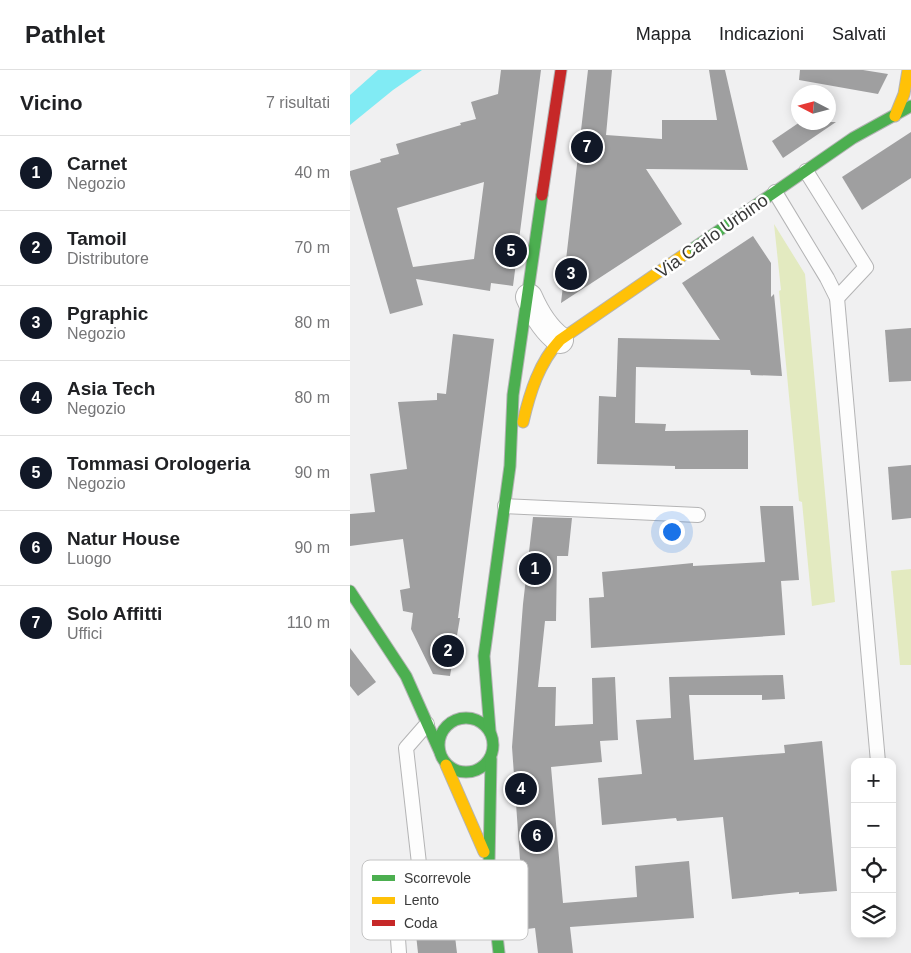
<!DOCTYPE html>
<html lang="it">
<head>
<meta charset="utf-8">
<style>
	body { margin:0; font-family:Helvetica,sans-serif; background:#f6f6f6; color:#202124 }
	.controls { position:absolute; right:15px; bottom:15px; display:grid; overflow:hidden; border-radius:10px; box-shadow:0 2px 12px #0003 }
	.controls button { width:45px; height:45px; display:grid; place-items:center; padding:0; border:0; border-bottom:1px solid #e0e0e0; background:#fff; color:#202124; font:25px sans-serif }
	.compass { position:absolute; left:441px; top:15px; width:45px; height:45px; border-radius:50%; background:#fff; box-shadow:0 2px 12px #0003; rotate:276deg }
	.you { position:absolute; left:321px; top:461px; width:18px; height:18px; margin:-12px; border:4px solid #fff; border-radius:50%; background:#1a73e8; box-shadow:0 0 0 8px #1a73e833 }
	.badge { display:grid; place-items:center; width:32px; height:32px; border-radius:50%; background:#111827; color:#fff; font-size:16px; font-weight:700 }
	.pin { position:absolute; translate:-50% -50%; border:2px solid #fff; box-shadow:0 1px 5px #0006 }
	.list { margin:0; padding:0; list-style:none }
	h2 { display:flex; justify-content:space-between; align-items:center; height:65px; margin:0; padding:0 20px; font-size:21px }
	h2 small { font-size:16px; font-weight:400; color:#757577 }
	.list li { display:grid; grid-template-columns:32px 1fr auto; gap:15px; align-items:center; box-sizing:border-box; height:75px; padding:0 20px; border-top:1px solid #e0e0e0 }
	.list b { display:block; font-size:19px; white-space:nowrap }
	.list p { margin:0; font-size:16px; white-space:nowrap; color:#757577 }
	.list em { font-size:16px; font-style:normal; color:#757577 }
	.icon { flex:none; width:28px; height:28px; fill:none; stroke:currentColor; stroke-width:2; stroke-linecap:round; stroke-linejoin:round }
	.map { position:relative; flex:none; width:561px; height:883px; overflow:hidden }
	header { display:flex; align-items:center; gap:30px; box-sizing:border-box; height:70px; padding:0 25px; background:#fff; border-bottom:1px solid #e0e0e0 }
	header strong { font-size:24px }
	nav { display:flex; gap:28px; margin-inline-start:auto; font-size:18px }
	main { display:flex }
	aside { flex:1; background:#fff }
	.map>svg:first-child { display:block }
</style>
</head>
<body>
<header>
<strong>Pathlet</strong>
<nav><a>Mappa</a><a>Indicazioni</a><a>Salvati</a></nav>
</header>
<main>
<aside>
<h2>Vicino<small>7 risultati</small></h2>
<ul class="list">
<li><span class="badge">1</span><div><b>Carnet</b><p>Negozio</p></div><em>40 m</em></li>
<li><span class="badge">2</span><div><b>Tamoil</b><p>Distributore</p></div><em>70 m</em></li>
<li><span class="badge">3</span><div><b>Pgraphic</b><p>Negozio</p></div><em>80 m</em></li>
<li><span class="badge">4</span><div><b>Asia Tech</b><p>Negozio</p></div><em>80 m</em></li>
<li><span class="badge">5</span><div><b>Tommasi Orologeria</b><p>Negozio</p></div><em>90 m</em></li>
<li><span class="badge">6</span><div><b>Natur House</b><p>Luogo</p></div><em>90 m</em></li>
<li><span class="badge">7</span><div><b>Solo Affitti</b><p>Uffici</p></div><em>110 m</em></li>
</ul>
</aside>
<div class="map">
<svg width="561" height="883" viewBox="0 0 561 883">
	<rect width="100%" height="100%" fill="#f0f0f1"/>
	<g fill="#e3eac0">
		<polygon points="424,154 455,204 485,532 462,536 452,432 449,431 429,221 431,220"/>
		<polygon points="561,499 561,595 550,595 541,501"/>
	</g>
	<polygon fill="#81ebf4" points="28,0 72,0 43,20 0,55 0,25"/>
	<g fill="#9f9fa0" fill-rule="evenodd">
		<path d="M151,0H191L163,216L141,213L140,221L66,209L73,235L40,244L0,105V101L31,92L30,89L49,84L46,74L111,55L110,53L126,49L121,32L148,24ZM134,112L124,189L63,197L47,138Z"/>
		<polygon points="238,0 262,0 256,65 312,69 312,50 367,50 359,0 375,0 398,100 296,99 332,154 211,233"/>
		<polygon points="450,0 513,0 538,4 528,24 449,10"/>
		<polygon points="450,52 486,52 433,88 422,71"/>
		<polygon points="561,62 561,108 512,140 492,107"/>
		<polygon points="403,166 421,193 421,227 424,224 432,306 401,305 400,300 286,297 285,353 316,354 315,361 398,360 398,399 325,399 325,396 247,394 249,326 266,327 268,268 370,270 332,213"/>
		<polygon points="561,258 561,311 539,312 535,260"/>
		<polygon points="103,264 144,269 108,548 110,548 100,606 83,604 61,559 63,543 53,541 50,520 60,518 53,469 0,476 0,444 25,442 20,404 57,399 48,332 87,330 87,323 96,324"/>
		<polygon points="561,395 561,448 542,450 538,397"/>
		<polygon points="410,436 443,436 449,510 431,511 435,565 241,578 239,528 254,527 252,502 343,493 343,496 415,492"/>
		<polygon points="183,447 222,448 218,486 207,486 206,551 195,551 188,617 206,617 205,656 243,654 242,608 265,607 268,670 250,671 252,692 201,697 213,833 287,827 285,796 339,791 344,848 220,857 223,883 188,883 185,858 177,859 171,804 162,677 173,534"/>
		<polygon points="0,578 26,612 8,626 0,616"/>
		<polygon points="433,605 435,629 412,630 412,625 339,625 344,690 435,683 434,675 472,671 487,821 449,824 449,822 382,829 373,747 327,751 326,748 252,755 248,708 292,704 286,650 321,648 319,607"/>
		<polygon points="103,850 107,883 68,883 65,855"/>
	</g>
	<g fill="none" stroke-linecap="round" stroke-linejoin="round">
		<g stroke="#b4b4b5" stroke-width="16">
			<g id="lane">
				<polyline points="456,101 516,197 487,228"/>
				<polyline points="425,122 477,208 487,228 528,692"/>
				<polyline points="155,436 348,445"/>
				<polyline points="77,654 56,678 74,838 143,833"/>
				<polyline points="49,883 46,840 74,838"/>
			</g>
		</g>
		<g stroke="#b4b4b5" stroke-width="28">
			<path id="street" d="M179,227C186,243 195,259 210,270"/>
		</g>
		<g stroke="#b4b4b5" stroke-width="13">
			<g id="fast">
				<polyline points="335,184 503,68 561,36"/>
				<polyline points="0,521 56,606 89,680"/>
				<circle cx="116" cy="675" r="27"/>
				<polyline points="140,661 134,586 160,396 163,325 192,125"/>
				<polyline points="141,689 139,795 149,883"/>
			</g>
		</g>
		<g stroke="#b4b4b5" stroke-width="13">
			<g id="slow">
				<polyline points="545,46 554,24 558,0"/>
				<path d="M173,352C180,322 189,293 210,270L335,184"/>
				<polyline points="96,695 134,782"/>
			</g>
		</g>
		<g stroke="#b4b4b5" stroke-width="13">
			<polyline id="jam" points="192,125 211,0"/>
		</g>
		<use href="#lane" stroke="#fdfdfd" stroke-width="14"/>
		<use href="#street" stroke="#fdfdfd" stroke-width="26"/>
		<use href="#fast" stroke="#4caf50" stroke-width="11"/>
		<use href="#slow" stroke="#ffc107" stroke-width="11"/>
		<use href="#jam" stroke="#c62828" stroke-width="11"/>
	</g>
	<g text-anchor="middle" stroke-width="5" stroke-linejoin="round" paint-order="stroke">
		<g font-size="18" fill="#3a3a3a" stroke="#fff">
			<text transform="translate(362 166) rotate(-35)" y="6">Via Carlo Urbino</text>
		</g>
	</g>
	<rect x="12" y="790" width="166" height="80" rx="8" fill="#fff" stroke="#c4c4c4" stroke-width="1"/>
	<rect x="22" y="805" width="23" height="6" fill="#4caf50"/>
	<rect x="22" y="827" width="23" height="7" fill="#ffc107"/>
	<rect x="22" y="850" width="23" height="6" fill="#c62828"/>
	<g font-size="14" fill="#3a3a3a">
		<text x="54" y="813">Scorrevole</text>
		<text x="54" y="835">Lento</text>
		<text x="54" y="858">Coda</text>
	</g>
</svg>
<div class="controls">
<button>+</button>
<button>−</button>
<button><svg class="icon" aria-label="locate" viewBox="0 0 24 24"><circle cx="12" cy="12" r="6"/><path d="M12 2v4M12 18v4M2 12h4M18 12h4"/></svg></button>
<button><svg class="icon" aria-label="layers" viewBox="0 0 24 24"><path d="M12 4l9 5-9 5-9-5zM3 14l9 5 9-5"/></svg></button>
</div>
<svg class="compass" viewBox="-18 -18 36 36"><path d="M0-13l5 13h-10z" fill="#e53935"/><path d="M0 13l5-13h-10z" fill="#757577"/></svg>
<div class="you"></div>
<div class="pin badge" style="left:185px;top:499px">1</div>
<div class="pin badge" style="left:98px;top:581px">2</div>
<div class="pin badge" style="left:221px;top:204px">3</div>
<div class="pin badge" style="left:171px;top:719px">4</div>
<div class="pin badge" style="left:161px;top:181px">5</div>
<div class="pin badge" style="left:187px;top:766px">6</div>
<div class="pin badge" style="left:237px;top:77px">7</div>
</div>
</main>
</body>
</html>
